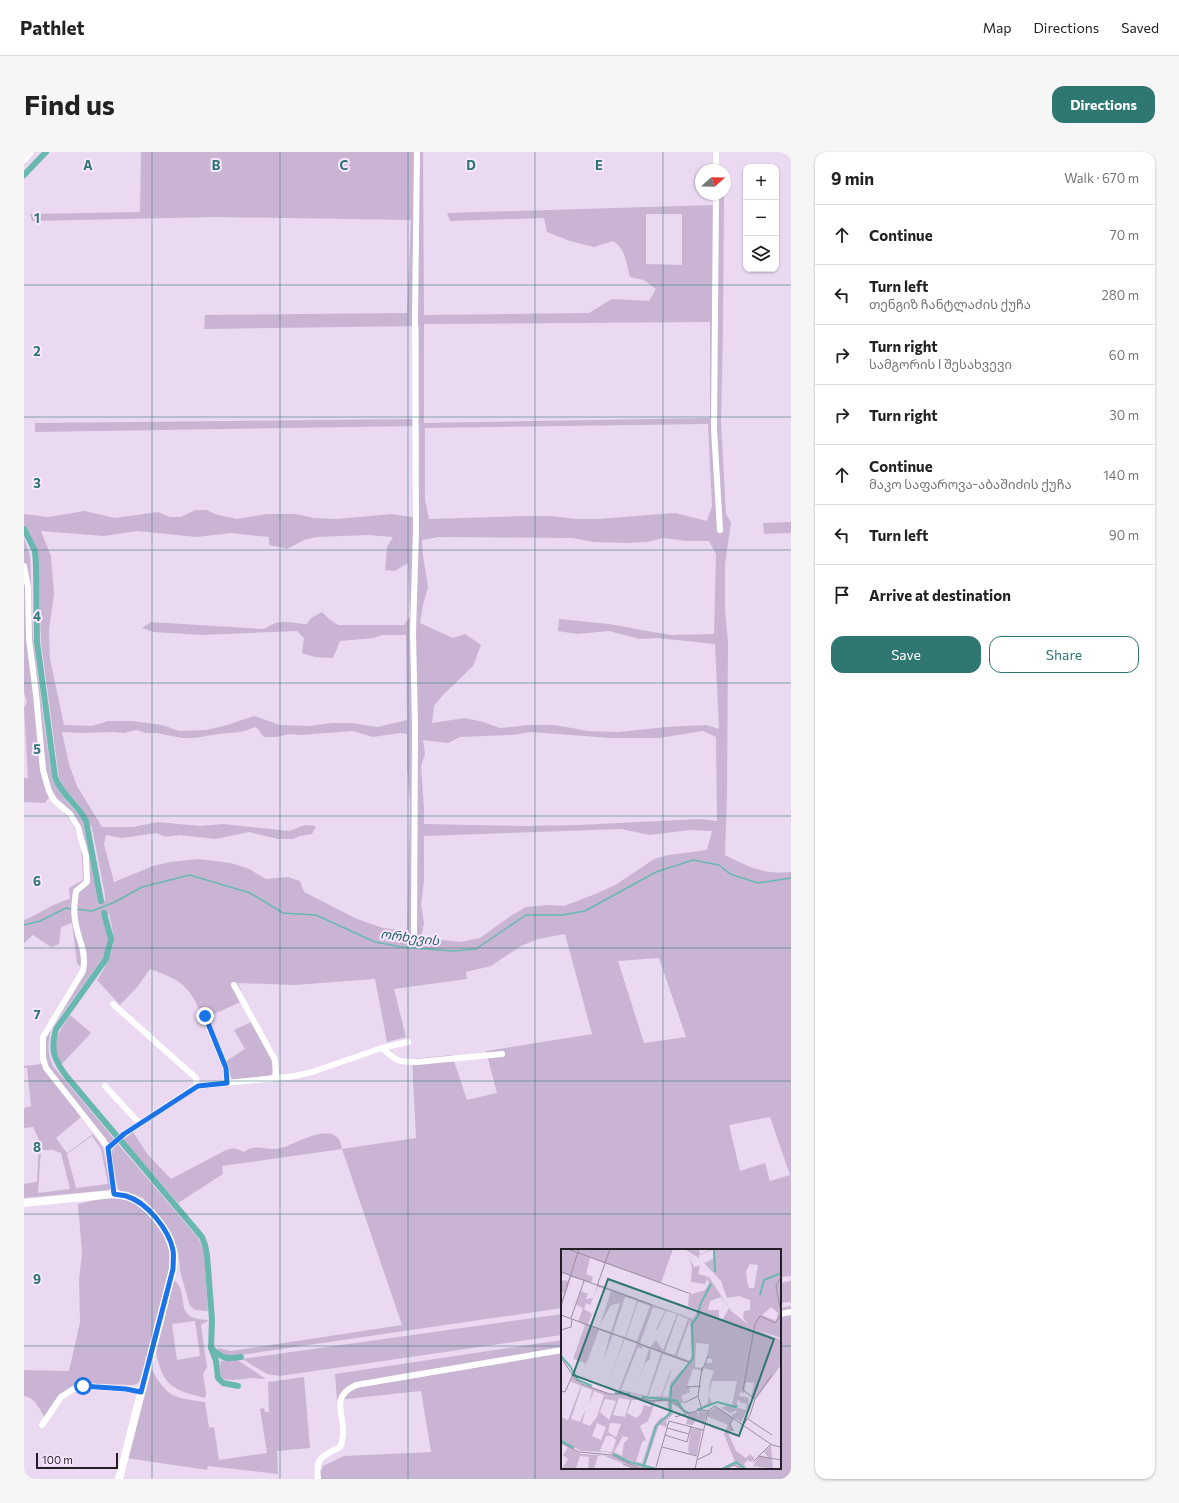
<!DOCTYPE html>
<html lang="en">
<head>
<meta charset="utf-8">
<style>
	body { margin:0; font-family:Commissioner,"Noto Sans Georgian",sans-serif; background:#f6f6f6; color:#222 }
	.controls { position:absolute; right:12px; top:12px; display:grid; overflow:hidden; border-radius:8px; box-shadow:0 1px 3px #0004 }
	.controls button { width:36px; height:36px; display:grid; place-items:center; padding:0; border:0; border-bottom:1px solid #e0e0e0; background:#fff; color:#222; font:20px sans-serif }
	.compass { position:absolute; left:671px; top:12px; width:36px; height:36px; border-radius:50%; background:#fff; box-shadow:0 1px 3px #0004; rotate:70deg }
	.scale { position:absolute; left:12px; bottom:10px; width:82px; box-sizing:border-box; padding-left:4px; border:2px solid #241e26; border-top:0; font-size:11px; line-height:14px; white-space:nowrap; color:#241e26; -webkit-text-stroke:3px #f8e7ff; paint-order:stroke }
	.stop { position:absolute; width:12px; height:12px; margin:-9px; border:3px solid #1a73e8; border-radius:50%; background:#fff }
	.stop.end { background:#1a73e8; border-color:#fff; box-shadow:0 1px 4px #0008 }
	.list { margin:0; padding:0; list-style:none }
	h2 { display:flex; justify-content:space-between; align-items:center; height:52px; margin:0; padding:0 16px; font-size:17px }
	h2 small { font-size:13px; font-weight:400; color:#767676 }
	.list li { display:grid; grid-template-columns:26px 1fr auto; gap:12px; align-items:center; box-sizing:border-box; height:60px; padding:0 16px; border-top:1px solid #e0e0e0 }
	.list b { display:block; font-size:15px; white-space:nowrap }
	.list p { margin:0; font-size:13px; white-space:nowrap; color:#767676 }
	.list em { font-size:13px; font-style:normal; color:#767676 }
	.actions { display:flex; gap:8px; padding:12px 16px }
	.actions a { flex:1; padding:9px 0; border:1px solid #2f7771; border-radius:12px; text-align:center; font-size:14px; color:#2f7771 }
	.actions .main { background:#2f7771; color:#fff }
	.icon { flex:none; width:22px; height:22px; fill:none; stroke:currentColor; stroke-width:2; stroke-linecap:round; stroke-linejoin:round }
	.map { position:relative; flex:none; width:767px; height:1327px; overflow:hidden; border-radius:12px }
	header { display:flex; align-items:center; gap:24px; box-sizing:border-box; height:56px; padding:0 20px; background:#fff; border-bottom:1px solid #e0e0e0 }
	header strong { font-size:19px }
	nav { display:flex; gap:22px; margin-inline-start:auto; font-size:14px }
	.intro { display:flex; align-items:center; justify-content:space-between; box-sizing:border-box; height:96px; padding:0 24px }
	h1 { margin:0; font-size:28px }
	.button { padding:10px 18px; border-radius:12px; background:#2f7771; color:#fff; font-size:14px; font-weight:700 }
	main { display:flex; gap:24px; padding:0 24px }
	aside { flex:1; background:#fff; border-radius:12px; box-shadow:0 1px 3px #0004 }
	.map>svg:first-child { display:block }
</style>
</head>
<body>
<header>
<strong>Pathlet</strong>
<nav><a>Map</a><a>Directions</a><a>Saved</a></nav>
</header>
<div class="intro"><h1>Find us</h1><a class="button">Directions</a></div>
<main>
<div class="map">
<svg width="767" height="1327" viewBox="0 0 767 1327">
	<rect width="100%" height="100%" fill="#ead9f1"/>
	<g fill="#cab4d3" fill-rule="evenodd">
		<path d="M117,0H399L400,163L565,161L588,147L625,149L632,137L620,128L606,125C602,111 602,97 589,89L570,95L546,89L523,80L520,66L426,69L423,61L690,53V42H700L699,178L697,269L702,362L707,371L701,412V458L704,490L703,642L701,703C725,715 740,723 767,720V1124L756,1125V1098H538V1156L210,1204H200L195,1201L194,1196L207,1199L378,1173L318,997L198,1014L199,1022L154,1051L99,988L109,980L124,1003L147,1027L202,998L210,996L220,1000C223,998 226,996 229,996C238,994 247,999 257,996C275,991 314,965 318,997L392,986L388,907L428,903L443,948L473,941L462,899L568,882L541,782L514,787L497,794L467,814L442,820L443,827L370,837L382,885L363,890L351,827L270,833L214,831L221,848L179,867C167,835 158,828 126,817L114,834L96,853L73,828C89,803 93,792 85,762L78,761C82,777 87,785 82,802L27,877C24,891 23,901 29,914L90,987L85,991H82L24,915L21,902L20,889L61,820L53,811L48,771L37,775L35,792L27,795L9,783L0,791V768C16,762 29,751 46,747L45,736L59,728C58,702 59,682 40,661C36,655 30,650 25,645L21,651L0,650V626H4L0,556L3,550L0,540V386L6,404L9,484L19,564L28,627L35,640L58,667L76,750L81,749V743L68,676L56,654L40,636L35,626L17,490L14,403L12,395L0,372V362L24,365L61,359L91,366L134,360L146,365H157L171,358H182L194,363L213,367L243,362H272L290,366L312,367L368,362L394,366L395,274L11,280V271L395,267V174L180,177L181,163L383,161L387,68L191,65L8,69L6,62L116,60ZM622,62H658V113L622,112ZM686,170V266L400,271V172ZM684,272L688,354L683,369L651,361L573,367H552L528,364H500L405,367L401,348V276ZM17,379L80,384L113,379L173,385L207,381L245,385V393L263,397L280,388L293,385L344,383L369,385L363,395L361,418L371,419L384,411L386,464L380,473H314L305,467L298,460L287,466L283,472C275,472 270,470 262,470C255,469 246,473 240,477L127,470L118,476L130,480L176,483L273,479L280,486L278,501L291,505L309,506L316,489L350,486L358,483H382L383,568L353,575L328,571H308L286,574L256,573L230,564L203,573L182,578L155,579L138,573L108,569H84L68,574L40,573L26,507L25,478L30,442L27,404ZM414,385L548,386L570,390L602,391L623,390L639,386L664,389H685L692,402L690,482L646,483L585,472L535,467L534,479L553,482L585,479L616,487L633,486L691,492L695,577L682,573L643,575L594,580L564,579L531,573H504L476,576L459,570L441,566L408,571L410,554L419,543L449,514L457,493L441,482L429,486L396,471L399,453L404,435L399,404L398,388ZM232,575L240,585H252L266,582L276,583L329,579L349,585L376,581L383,582V614L386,652L383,779L359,776L333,767L280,740L276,729L264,725L242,727L225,717L207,711L174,707L146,710L129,714L90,730L80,692L82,683L98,686L132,681L142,685L155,683L192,687L225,680L254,687H269L276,684L288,682L292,674L281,673L265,679L199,672L176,674L134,670L109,675H78L53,634L45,612L38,580L57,581L88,580L100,581L113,578L121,581H133L158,586H171L194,582L217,580ZM679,579L692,585L693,669L676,667L554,673L503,674L400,672V657L397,614L401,602L399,588L424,591L436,585L488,583L507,580L587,586H635ZM597,677L626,683L666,678L688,679L683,698L644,703L630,707L593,732L574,741L540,754L525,753L502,755L488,763L456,786L436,790L397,786L400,771L397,753L400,729V684ZM635,806L662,885L620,891L594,809ZM746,965L766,1023L746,1029L741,1011L716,1019L705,973Z"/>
		<polygon points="767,370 767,381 740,382 739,371"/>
		<path d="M46,863L67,881L37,913C26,890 34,882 46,863Z"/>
		<path d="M227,870C232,879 256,913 248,922C242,928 217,927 208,928L202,909L221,897L210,878Z"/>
		<path d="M18,912L57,965L32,986L43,1001L69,982L79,996L87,1038L0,1046V1032L13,1030L15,988L9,975L0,976V956L7,954L3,916H0V914ZM68,984L77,997L84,1032L52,1036L43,1002ZM17,998H29L37,1001L46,1037L14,1041Z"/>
		<polygon points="94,992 174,1086 180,1098 184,1159 171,1158 166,1154 157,1123 154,1100 147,1083 137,1066 119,1046 104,1040 96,1039 94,1037 87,1001 89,997"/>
		<path d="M90,1044C95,1046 100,1046 105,1048C124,1057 140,1079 146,1099C147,1104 146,1110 146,1115L117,1227L113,1232L108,1233L53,1231L34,1244L21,1266C16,1258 11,1245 0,1244V1218L45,1219L56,1170L55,1128L58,1101L54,1052Z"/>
		<path d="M150,1128C168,1143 146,1167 185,1168L177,1173L183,1215L179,1222L182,1241L181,1246C149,1238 139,1234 132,1201ZM171,1169L176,1204L153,1208L148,1172Z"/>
		<polygon points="767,1129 767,1150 756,1151 756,1131"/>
		<polygon points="767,1154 767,1327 297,1327 296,1320 299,1314 320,1304 407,1300 397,1239 313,1248 311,1222 538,1188 538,1316 756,1316 756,1156"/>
		<polygon points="538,1162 538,1183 256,1224 243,1222 218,1207"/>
		<polygon points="212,1207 242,1227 228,1226 209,1228 197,1227 196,1209"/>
		<path d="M127,1216C144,1247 149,1245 181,1250L185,1276L190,1275L195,1308L243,1301L236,1257L240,1256L241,1260H245L244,1230L280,1225L286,1296L253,1299L254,1322L184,1314L183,1318L102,1306Z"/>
	</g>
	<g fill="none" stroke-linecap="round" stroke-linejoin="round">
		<g stroke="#68b8b0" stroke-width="1.5">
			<polyline points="51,757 68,759 91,750 118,735 166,723 226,741 259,761 292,763 351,790 378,795 429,799 452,797 502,763 538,763 561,759 632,720 669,708 695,713 706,722 734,731 767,726"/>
			<polyline points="0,773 16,769 42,756 47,757"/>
		</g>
		<g stroke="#68b8b0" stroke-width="6">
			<polyline points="0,23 22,0"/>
			<path d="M0,377L11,399L12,413L13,490L31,625C37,643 54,652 62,669L77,749"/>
			<path d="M80,761L87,787L82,807L32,877C26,898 30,908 43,925L178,1085L181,1093L183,1103L188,1168L187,1196L192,1209L194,1226L199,1231L214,1234"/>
			<path d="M188,1197C199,1207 202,1207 217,1205"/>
		</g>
		<g stroke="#fff" stroke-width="6">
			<polyline points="0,8 7,0"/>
			<polyline points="692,18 692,0"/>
			<polyline points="692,42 690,277 696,378"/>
			<path d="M0,414L4,435L5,487L12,542L19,618L25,639L30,648L46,662L54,675L62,704L63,730L52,739C51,748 49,758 51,767C53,787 63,797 59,819L19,885V906L22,916L79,988L84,996L90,1042"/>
			<polyline points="390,784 391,574 389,481 392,378 391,165 393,0"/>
			<polyline points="210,833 251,908 252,926"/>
			<polyline points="89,852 172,926 173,934"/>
			<polyline points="180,863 202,916 203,931"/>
			<path d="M358,896C374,910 373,910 393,910L478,902"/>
			<polyline points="81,934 116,972"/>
			<polyline points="84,996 100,982 173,934 271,924 288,920 358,896 384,890"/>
			<polyline points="756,1162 767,1160"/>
			<polyline points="18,1273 37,1245 48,1238 59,1234 102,1237 117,1239"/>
			<path d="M294,1327C292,1310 294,1306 310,1298C313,1297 316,1296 317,1293C318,1291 318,1287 319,1284C321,1261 305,1246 332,1233L538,1198"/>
		</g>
		<path stroke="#fff" stroke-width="8" d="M0,1051L90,1042C94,1043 98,1043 102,1044C123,1050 145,1078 149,1098C150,1104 149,1111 149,1117L95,1327"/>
	</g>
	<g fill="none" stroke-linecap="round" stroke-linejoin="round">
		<path stroke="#1a73e8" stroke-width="5" d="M59,1234L102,1237L117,1240L149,1117C149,1111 150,1104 149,1098C145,1078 123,1050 102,1044C98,1043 94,1043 90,1042L84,996L100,982L174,934L203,931L202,916L181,864"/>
	</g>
	<path fill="none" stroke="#2f7771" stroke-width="1" stroke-opacity="0.55" d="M128,0V1327M256,0V1327M384,0V1327M511,0V1327M639,0V1098M0,133H767M0,265H767M0,398H767M0,531H767M0,664H767M0,796H767M0,929H767M0,1062H767M0,1194H538M756,1194H767M639,1316V1327"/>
	<g text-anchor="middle" stroke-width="4" stroke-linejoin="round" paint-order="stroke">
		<g font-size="13" font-style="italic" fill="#22645e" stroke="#f8e7ff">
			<text transform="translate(386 785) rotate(7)" y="5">ორხევის</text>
		</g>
	</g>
	<g transform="translate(537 1097)">
		<rect width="220" height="220" fill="#ead9f1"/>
		<path d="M0,0H112L100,34L29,9L25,25L32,28L30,34L10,28L0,60L3,44L0,43V35L2,31L7,32L9,27L0,23ZM123,0H138L139,5L151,0H220V23L202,31L198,49L203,31L220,24V89L194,80L220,91V116L195,150L190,149L193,134L185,133L183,144L179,143L190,87L178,147L188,149L187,154L189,155L180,173L170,166L175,164L176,161L169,164L160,159L167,156L185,161L186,155L180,154L177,150L175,157H172L174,148L172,156H171L176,132H151L148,147L151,155L140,159L147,154L149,133L153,122L143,119L145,114H151V110L146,109L148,95L135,94L134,118L140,119V121L132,120L126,137H128L129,143L120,147L123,153L119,155L115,151H111L116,152L124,164L136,163L137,167L138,162L146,163L141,180L142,172L135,170L132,176L125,175L127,165L111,155L112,165L105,172L106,178L98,176L84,217L95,220H76L41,206L37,207L33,220H27L28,208L19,207L15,219L19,220H1L7,210L2,206L7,198L20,205L55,207L69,214L82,216L46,203L20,202L0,191V168L7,171L20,137L9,132L11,127L2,111L17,134L51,145L63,144L92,151L109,150H92L63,143H57L76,94L64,89L46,137L63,89L52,85L42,112L49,85L38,81L20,128L25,114L12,110L24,76L17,73L22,59L15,56L20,42L27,45L25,50L32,49L37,35L132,70L137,61L127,57L128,46L144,41L148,34L146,30L144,35L130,33L131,18L128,8L133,18L139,17L137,25L148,28L170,62L188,76L182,69L183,62L189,61V51L178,47L166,49L160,32L143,14L152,10V1L138,6V9ZM189,15L197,16L193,39H188L186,32L185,22ZM37,38L50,42L39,76L50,56L59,54L50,83L27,75L31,65L23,60L25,54L29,56ZM64,48L76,52L64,88L52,84ZM160,48L168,59L162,70L158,69V61H147L149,52ZM77,53L89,57L76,92L65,88ZM92,58L104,62L95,80L96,81L105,62L116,65L102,101L95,91L89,98L79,94ZM210,58L217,64L215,72L201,66ZM117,66L127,70L114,106L104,103ZM129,71L131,105L129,112L116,107ZM81,97L88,100L77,133L84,114L89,110L90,100L100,104L86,147L60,141L77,98L81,100ZM102,105L127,114L110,133L107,148L101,147L110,124V120L100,147L87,148ZM21,137L31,141L28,155L33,142L43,146L36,168L29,177L21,174L25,160L19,173L10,170ZM58,149L69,151L64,168L52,166ZM44,150L55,152L48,171L39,163ZM71,151H81L90,154L89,158L83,156L80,165L75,169L66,164ZM106,152L108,165L104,169L100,168L93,177L81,214L75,213L81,193L85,191L79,177L87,172L94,153ZM36,174L45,178L40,191L31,187ZM49,174L60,175L55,188L47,183ZM45,187H51L55,191L51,203L39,202ZM62,187L68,189L63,194L61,207L53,203ZM155,158L172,168L169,176L172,181L167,184L175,202L185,209L189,205L194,210L189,213L187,211L183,215L186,220L174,216L162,220L174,213L163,185L167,176L146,167L147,163ZM130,179L141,181L136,206L128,205L127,200ZM210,196L212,220L192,217L198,207L208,209L203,203Z" fill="#cab4d3" fill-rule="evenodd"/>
		<path fill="none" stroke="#68b8b0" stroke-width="2" d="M153,0L154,23M199,46L203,31L220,24M0,107L9,117L17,131L31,137M54,144L69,145M81,148L109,151M111,151L116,152L123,162L128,164M136,161L156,153L175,158L176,156M0,192L13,199M52,205L69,213L96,220M82,220L95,177L109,164L110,138L132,109L131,75L137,67L139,56L150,35M161,220L175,213L184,220"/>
		<path fill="none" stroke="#9b8ea0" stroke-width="1" d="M7,0L130,45M0,23L91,56M220,28L215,37L220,63M36,37L49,0M0,56L18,0M0,66L128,113M10,69L23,32M0,81L10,78L11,70M0,109L16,132L21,135L48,145H64L90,152L106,151L117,156L124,164M141,122L147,107M126,138L140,137M0,142L4,143L12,125M194,150L182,141L194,75L199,67L214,74L220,66M123,154L137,147M141,161L137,147L141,118M114,168L139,161L147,162M187,170L211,186M183,175L189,166L194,150L211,126M106,179L128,185M172,182L169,175L173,168M104,186L126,193L130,177M0,194L18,203L51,206L79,220M101,198L136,207M197,207L220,211M136,211L150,204L151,197M192,213L210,195M62,215L75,220M95,218L108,172L142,181M134,220L147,162L154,157L211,196L220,198M164,220L173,216L181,220"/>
		<path fill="#2f7771" fill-opacity="0.15" stroke="#2f7771" stroke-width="2" d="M47,30L213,90L178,187L12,126Z"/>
		<rect width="220" height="220" fill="none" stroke="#241e26" stroke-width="2"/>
	</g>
	<g font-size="13" text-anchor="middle" font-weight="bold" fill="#2f7771" stroke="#f8e7ff" stroke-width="4" stroke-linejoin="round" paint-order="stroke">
		<text x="64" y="18">A</text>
		<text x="192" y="18">B</text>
		<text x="320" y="18">C</text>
		<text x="447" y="18">D</text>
		<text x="575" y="18">E</text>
		<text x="13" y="71">1</text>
		<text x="13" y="204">2</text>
		<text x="13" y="336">3</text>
		<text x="13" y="469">4</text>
		<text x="13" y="602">5</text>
		<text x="13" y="734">6</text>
		<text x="13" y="867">7</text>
		<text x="13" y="1000">8</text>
		<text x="13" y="1132">9</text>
	</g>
</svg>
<div class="controls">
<button>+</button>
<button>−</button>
<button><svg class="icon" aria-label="layers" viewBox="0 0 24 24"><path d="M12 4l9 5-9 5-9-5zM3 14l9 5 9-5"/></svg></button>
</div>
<svg class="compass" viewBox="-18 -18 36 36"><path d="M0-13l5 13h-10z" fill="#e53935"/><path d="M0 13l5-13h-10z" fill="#767676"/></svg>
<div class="scale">100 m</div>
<div class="stop" style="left:59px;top:1234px"></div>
<div class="stop end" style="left:181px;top:864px"></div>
</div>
<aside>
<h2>9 min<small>Walk · 670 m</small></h2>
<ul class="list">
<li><svg class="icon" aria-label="ahead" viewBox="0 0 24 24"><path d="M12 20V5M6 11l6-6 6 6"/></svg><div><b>Continue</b></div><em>70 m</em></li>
<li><svg class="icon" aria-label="left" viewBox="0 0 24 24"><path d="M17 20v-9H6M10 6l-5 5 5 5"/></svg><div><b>Turn left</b><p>თენგიზ ჩანტლაძის ქუჩა</p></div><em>280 m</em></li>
<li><svg class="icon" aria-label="right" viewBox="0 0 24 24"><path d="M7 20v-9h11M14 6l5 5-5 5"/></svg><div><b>Turn right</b><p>სამგორის I შესახვევი</p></div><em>60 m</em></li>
<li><svg class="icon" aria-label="right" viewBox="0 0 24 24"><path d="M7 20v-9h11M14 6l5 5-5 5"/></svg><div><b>Turn right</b></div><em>30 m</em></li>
<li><svg class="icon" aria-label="ahead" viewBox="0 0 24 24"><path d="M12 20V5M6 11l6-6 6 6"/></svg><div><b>Continue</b><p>მაკო საფაროვა-აბაშიძის ქუჩა</p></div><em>140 m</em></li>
<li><svg class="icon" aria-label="left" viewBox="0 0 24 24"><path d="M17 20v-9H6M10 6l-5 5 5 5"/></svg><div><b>Turn left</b></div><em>90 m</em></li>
<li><svg class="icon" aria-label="arrive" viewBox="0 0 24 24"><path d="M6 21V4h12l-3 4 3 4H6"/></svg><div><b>Arrive at destination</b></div></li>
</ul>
<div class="actions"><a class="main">Save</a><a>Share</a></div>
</aside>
</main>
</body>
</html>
